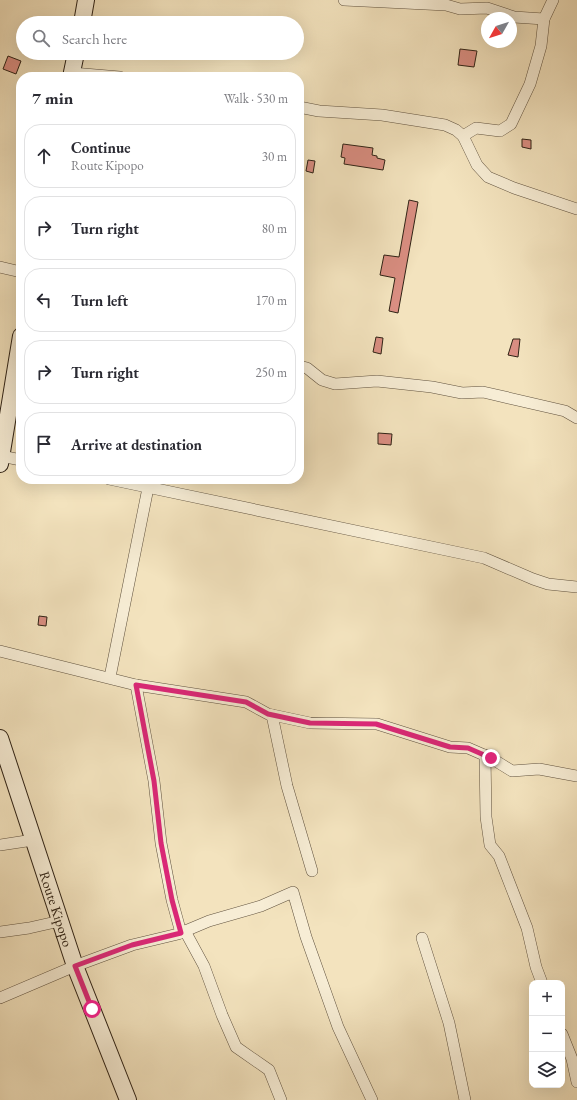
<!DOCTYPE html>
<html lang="en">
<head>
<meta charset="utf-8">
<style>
	body { margin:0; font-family:"EB Garamond",serif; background:#f2f2f3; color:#2b2b33 }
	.controls { position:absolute; right:12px; bottom:12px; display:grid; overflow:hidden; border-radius:8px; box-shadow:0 4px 16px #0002 }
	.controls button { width:36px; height:36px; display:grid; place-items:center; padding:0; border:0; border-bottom:1px solid #e1e1e2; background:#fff; color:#2b2b33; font:20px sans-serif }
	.compass { position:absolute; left:481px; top:12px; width:36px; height:36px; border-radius:50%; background:#fff; box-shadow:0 4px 16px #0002; rotate:231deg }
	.stop { position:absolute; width:12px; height:12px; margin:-9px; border:3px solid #db2777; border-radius:50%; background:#fff }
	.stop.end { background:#db2777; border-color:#fff; box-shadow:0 1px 4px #0008 }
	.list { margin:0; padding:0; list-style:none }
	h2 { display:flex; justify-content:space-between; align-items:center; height:52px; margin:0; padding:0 16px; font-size:17px }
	h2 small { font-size:13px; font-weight:400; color:#7c7c81 }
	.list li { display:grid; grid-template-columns:26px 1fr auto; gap:12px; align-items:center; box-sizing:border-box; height:64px; margin:0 8px 8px; padding:0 8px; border:1px solid #e1e1e2; border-radius:16px }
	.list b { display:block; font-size:15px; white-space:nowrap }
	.list p { margin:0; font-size:13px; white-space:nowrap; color:#7c7c81 }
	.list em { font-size:13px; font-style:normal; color:#7c7c81 }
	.icon { flex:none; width:22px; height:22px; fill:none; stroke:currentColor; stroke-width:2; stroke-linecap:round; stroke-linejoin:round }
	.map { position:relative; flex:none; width:577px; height:1100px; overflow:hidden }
	.search { position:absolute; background:#fff; box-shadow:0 4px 16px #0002; left:16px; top:16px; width:288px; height:44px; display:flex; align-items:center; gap:10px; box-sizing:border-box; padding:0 14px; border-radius:22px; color:#7c7c81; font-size:15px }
	.panel { position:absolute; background:#fff; box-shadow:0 4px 16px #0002; left:16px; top:72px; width:288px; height:412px; border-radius:16px }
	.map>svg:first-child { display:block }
</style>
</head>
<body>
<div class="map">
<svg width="577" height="1100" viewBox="0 0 577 1100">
	<rect width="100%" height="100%" fill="#f3e3be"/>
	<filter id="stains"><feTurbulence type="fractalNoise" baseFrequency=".005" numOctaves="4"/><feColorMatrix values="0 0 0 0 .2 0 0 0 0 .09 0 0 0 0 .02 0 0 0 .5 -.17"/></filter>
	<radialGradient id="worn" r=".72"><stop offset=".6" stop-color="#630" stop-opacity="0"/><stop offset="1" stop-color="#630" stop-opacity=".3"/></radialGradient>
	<g fill="#da8e82" stroke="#2f2215">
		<polygon points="460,49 477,51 474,67 458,65"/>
		<polygon points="8,56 21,61 16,74 3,69"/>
		<polygon points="522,139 531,140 531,149 522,147"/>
		<polygon points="343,144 373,148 372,155 377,156 377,158 385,160 383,170 344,164 345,158 341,157"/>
		<polygon points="308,160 315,161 313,173 306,171"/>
		<polygon points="409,200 418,202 398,313 389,311 395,278 380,275 384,255 399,257"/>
		<polygon points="376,337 383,338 381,354 373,352"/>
		<polygon points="513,339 520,339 518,357 508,355"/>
		<polygon points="378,433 392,434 391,445 378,444"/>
		<polygon points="39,616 47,617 46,626 38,625"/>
	</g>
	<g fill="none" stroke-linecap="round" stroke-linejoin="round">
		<g stroke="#60523f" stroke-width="12">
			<g id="street">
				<polyline points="344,0 446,5 460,9 487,8 514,17 544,19"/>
				<polyline points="72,73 120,77"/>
				<polyline points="299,107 319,111 382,115 445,125 456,130 463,136 477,165 488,177 514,188 577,209"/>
				<polyline points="463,136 476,128 500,131 511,124 530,84 541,46 544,19 553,0"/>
				<polyline points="0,267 21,272"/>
				<polyline points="299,366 307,368 322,380 335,384 377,381 432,387 462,393 483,392 565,411 577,418"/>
				<polyline points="1,456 21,460"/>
				<polyline points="109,479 484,558 533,579 548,584 577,587"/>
				<polyline points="0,651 136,685 246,702 268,714 310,723 377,724 450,747 468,748 491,758 512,771 539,769 577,776"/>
				<polyline points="110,677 148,488"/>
				<polyline points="136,685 154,781 161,843 172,900 181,933"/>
				<polyline points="272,715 287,786 312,871"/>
				<polyline points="485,755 486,817 490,845 499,856 527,928 536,967 542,983"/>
				<polyline points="0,845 33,840"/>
				<polyline points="185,931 204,966 222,1015 236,1047 269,1070 281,1100"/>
				<polyline points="0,932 29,928 60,921"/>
				<polyline points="422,938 449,1023 465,1100"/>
				<polyline points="0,998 75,966 132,945 178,934 209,921 261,906 293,892 306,937 338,1027 372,1100"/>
				<polyline points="562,1034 572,1059 577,1082"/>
			</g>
		</g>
		<g stroke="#2f2215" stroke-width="18">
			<g id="secondary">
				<polyline points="82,23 86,0"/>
				<polyline points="71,77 76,53"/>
				<polyline points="0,464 21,336"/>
				<path id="s1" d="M0,738L75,966L128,1100"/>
			</g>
		</g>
		<use href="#street" stroke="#f7edd5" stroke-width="11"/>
		<use href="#secondary" stroke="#f7edd5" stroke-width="16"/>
	</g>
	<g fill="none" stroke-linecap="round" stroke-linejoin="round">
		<polyline stroke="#db2777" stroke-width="5" points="92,1009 75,966 132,945 181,933 172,900 161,843 154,781 136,685 246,702 268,714 310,723 376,724 450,747 468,748 491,758"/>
	</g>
	<g text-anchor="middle" stroke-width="3" stroke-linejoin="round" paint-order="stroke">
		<g font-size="14" fill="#2f2215" stroke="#f7edd5">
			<text dy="5" stroke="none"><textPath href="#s1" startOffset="180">Route Kipopo</textPath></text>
		</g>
	</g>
	<rect width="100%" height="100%" filter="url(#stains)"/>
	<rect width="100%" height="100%" fill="url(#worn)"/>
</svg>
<div class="controls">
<button>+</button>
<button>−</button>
<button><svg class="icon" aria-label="layers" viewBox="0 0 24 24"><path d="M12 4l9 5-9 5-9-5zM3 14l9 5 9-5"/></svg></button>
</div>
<svg class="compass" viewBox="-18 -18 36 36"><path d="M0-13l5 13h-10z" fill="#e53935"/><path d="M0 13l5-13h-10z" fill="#7c7c81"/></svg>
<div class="stop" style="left:92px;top:1009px"></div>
<div class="stop end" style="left:491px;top:758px"></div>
<div class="search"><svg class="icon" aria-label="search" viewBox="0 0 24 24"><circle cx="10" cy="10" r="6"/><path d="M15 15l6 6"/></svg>Search here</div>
<section class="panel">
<h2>7 min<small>Walk · 530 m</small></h2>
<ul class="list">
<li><svg class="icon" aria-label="ahead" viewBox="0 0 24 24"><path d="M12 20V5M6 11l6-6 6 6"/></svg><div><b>Continue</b><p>Route Kipopo</p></div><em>30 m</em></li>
<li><svg class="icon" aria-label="right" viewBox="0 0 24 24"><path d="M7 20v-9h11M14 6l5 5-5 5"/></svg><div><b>Turn right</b></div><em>80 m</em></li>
<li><svg class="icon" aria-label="left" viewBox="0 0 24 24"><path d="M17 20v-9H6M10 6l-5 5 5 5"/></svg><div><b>Turn left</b></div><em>170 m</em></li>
<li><svg class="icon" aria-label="right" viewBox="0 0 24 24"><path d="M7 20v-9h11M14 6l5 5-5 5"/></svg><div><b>Turn right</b></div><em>250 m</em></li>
<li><svg class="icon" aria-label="arrive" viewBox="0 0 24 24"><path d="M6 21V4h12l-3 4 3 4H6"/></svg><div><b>Arrive at destination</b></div></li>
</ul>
</section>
</div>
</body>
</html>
